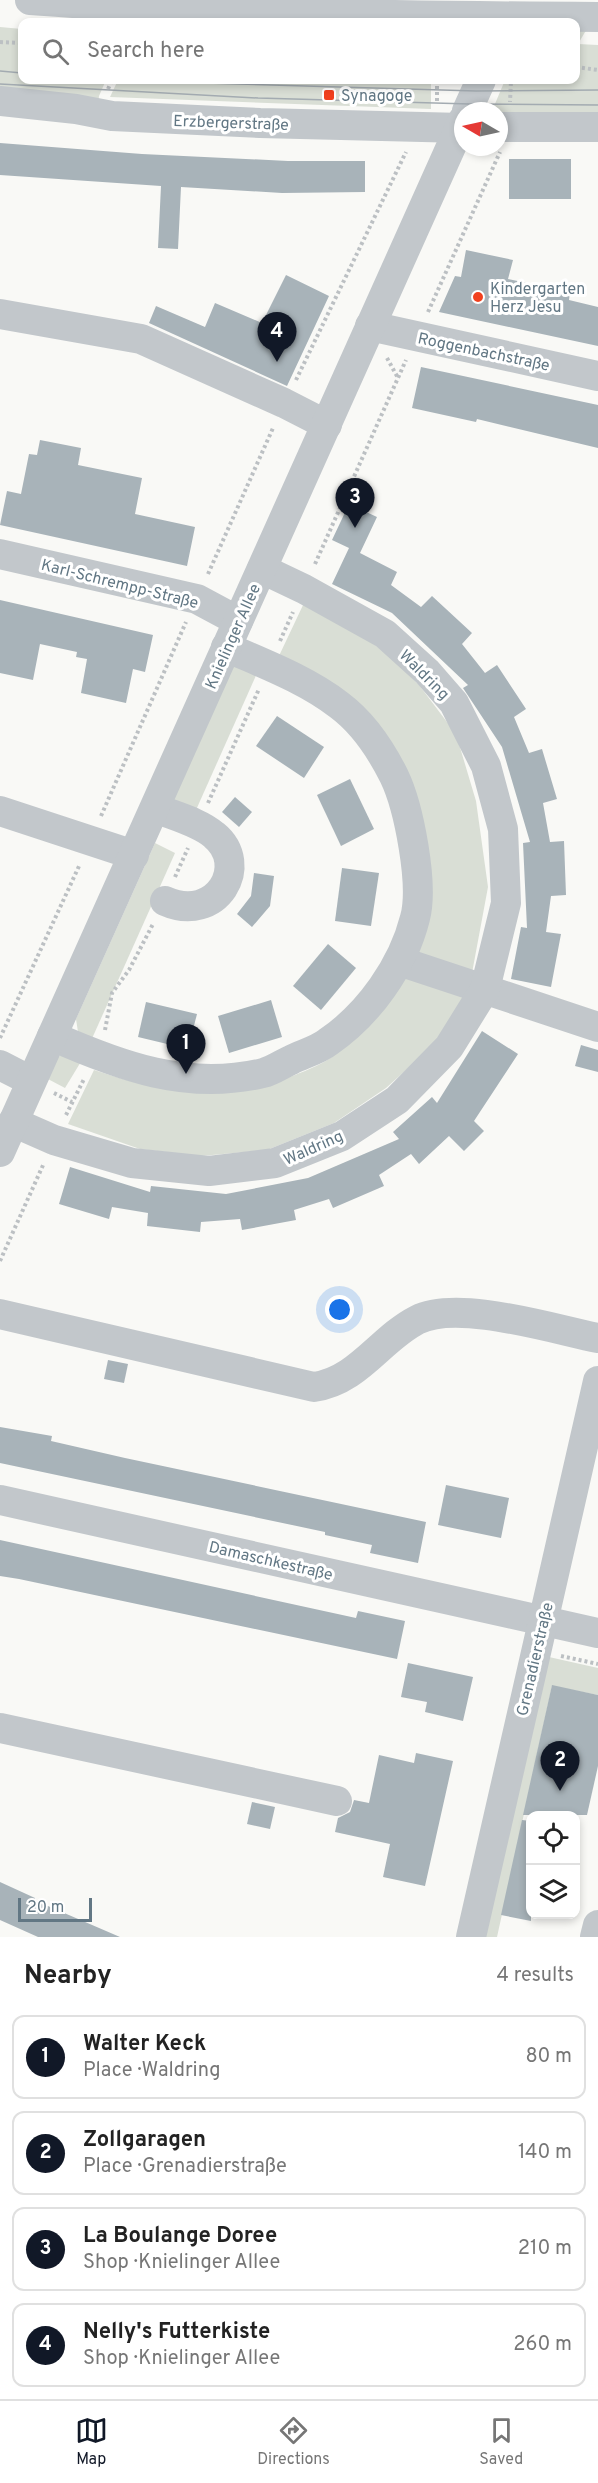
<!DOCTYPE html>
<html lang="en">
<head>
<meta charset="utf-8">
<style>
	body { margin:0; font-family:Overpass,sans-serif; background:#f6f6f6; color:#222 }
	.controls { position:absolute; right:18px; bottom:18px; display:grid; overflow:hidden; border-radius:12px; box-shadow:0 3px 9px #0003 }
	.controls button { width:54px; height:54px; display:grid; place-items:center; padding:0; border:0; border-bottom:2px solid #e0e0e0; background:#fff; color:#222; font:30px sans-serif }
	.compass { position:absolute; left:454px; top:102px; width:54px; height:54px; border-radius:50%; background:#fff; box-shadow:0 3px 9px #0003; rotate:279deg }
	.scale { position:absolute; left:18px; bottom:15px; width:74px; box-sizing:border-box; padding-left:6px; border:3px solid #627784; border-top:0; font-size:16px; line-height:21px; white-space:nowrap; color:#627784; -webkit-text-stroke:4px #fff; paint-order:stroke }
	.you { position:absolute; left:340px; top:1310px; width:21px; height:21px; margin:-15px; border:4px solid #fff; border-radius:50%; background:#1a73e8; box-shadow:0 0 0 9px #1a73e833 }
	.badge { display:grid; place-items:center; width:39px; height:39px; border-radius:50%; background:#111827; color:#fff; font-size:20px; font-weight:700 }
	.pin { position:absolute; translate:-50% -50px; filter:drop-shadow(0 2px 3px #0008) }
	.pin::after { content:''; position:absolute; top:32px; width:21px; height:18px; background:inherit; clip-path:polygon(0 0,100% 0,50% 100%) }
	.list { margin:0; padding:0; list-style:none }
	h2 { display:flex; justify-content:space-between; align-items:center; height:78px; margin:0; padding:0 24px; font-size:26px }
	h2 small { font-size:20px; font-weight:400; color:#767676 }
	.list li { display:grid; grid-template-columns:39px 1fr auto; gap:18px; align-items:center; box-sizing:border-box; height:84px; margin:0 12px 12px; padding:0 12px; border:2px solid #e0e0e0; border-radius:12px }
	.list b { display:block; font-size:22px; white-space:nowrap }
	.list p { margin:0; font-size:20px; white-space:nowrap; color:#767676 }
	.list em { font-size:20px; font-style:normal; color:#767676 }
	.icon { flex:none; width:33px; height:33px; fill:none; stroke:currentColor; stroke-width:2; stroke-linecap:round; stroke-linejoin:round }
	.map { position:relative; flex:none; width:598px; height:1937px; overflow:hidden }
	.search { position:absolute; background:#fff; box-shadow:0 3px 9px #0003; left:18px; right:18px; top:18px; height:66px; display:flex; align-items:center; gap:15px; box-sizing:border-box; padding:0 21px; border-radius:12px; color:#767676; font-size:22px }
	.sheet { height:462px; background:#fff }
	nav { display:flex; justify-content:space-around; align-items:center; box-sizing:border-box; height:84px; border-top:2px solid #e0e0e0; background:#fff; font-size:16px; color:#767676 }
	nav a { display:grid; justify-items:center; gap:3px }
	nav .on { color:#111827 }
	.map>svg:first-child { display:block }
</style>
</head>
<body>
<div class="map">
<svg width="598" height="1937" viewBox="0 0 598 1937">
	<rect width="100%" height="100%" fill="#f9f9f6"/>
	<g fill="#d9ded5">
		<polygon points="0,27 22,29 22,80 106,80 99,96 98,105 0,92"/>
		<polygon points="576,27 588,27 578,44 598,45 598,115 499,114 499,111 492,111 505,80 576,80"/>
		<polygon points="118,80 431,81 431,109 110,97"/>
		<polygon points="304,603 360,633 393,659 419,685 456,734 476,801 488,887 472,973 416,962 404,766 278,658"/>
		<polygon points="234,660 258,671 196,810 172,800"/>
		<polygon points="155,843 175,853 90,1043 78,1032 76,1019"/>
		<path d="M405,975L470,994L436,1043L386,1088L334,1123L267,1150L201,1156L140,1149L68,1124L94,1070C166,1094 222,1103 295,1075C307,1070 326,1063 335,1054C361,1030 382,1001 405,975Z"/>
		<polygon points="71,1052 85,1055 65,1088 46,1078 57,1057"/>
		<polygon points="549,1657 598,1668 598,1695 552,1686 497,1937 483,1937"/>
	</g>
	<g fill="#a8b3b9">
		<polygon points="0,143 142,154 288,161 365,161 365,192 282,193 181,187 178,249 158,248 161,186 0,175"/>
		<rect x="509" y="159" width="62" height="40"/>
		<polygon points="466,250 513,260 508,279 570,292 569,300 598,307 598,346 439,312 455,276 461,277"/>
		<polygon points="286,275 329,296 287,386 149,323 156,306 205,327 215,303 262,323"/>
		<polygon points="421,367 598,405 598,448 477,419 476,422 412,408"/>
		<polygon points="40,440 81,448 78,465 142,478 135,514 195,527 187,566 0,525 7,491 21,494 29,454 37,455"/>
		<polygon points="349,504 377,517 360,553 397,572 391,585 421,607 432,596 472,633 462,644 485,673 497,665 526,709 514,717 529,753 542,749 557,799 543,803 550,842 564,841 566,895 551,896 546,932 561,934 551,987 511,979 521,927 527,928 523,843 530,842 502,747 463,688 468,685 392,613 332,584 349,548 332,540"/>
		<polygon points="0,600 153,635 145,672 133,669 126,703 81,693 87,659 76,657 77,652 40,644 33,680 0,673"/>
		<polygon points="277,716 324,747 304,778 256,746"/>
		<polygon points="350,779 374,829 341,846 317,795"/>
		<polygon points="235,797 252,812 239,827 222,812"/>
		<polygon points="342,868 379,873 371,926 335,921"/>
		<polygon points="254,873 274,876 270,906 252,927 237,914 251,896"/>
		<polygon points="328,944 356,968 321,1010 293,986"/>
		<polygon points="271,1000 282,1037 229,1053 218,1016"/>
		<polygon points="146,1002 197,1014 188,1049 138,1037"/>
		<polygon points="482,1031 518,1054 474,1121 484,1131 464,1151 449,1136 419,1164 411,1154 379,1175 384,1186 333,1208 329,1199 294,1210 296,1220 242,1230 240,1219 201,1222 200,1232 147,1226 148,1213 112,1207 109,1219 59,1204 70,1167 150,1192 151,1186 226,1194 308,1178 399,1139 393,1132 432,1097 437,1103"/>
		<polygon points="581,1045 598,1050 598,1072 575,1066"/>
		<polygon points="108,1360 128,1364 124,1383 104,1379"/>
		<polygon points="0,1427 52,1436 51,1441 125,1458 426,1522 418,1563 370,1553 372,1545 325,1535 325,1532 0,1463"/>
		<polygon points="446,1485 509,1498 501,1538 438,1525"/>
		<polygon points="0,1540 356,1618 358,1611 405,1621 397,1659 19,1579 0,1576"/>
		<polygon points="408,1663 473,1677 463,1721 425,1712 427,1702 401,1697"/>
		<polygon points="552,1685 598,1695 598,1766 587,1815 523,1815"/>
		<polygon points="416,1753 453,1761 425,1886 383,1877 390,1844 335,1832 338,1818 350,1812 354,1800 369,1803 379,1755 414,1763"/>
		<polygon points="252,1802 275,1807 270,1829 247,1824"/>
		<polygon points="522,1820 531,1821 531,1921 501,1915"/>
		<polygon points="0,1882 35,1898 34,1900 120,1937 38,1937 0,1920"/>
	</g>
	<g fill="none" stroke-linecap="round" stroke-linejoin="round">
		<g stroke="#bcc0c3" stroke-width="4" stroke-dasharray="3 3" stroke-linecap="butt">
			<polyline points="0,42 22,43"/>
			<polyline points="576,67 598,70"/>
			<polyline points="437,80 437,103"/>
			<polyline points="508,81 511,80 510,102"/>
			<polyline points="108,89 112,80"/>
			<polyline points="428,312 500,152"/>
			<polyline points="387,358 398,378"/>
			<polyline points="296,380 406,152"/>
			<polyline points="315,564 406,360"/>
			<polyline points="208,574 273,428"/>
			<polyline points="280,641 293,612"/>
			<polyline points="208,803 259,689"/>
			<polyline points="101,816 186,622"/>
			<polyline points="175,877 188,848"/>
			<polyline points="105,1030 112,993 129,970 153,924"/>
			<polyline points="0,1038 80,864"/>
			<polyline points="54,1093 72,1102"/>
			<polyline points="66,1115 84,1079"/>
			<polyline points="0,1261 44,1163"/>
			<polyline points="561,1656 598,1664"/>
		</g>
		<g stroke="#c2c7cb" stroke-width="30">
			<path d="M30,0C219,14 408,16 598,17"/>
			<polyline points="0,101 76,109 112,116 260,123 463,128"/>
			<polyline points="467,111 481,80"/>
			<polyline points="499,127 598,127"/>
			<polyline points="0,314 141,339 284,403 327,425"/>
			<polyline points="370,326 598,376"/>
			<polyline points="0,554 197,599 238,621"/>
			<path d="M155,808C174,816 199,822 214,835C251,865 217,924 165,901"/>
			<polyline points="0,811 134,855"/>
			<polyline points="399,961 598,1027"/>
			<path d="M52,1036C120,1066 187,1091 263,1073C272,1071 282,1064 291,1060C303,1054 318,1050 328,1042C369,1014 403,966 415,918C424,885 409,807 394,776C381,750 362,722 339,705C305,679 264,664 226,647"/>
			<polyline points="0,1065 31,1081"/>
			<polyline points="13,1122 54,1140 132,1163 209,1171 275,1163 342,1136 397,1100 449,1047 485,989 506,903 503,829 486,766 454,703 427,672 385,634 304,589 262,569"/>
			<polyline points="0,1152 463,120"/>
			<path d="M0,1314L314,1387C358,1381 380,1339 417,1320C457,1299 553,1329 598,1338"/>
			<polyline points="0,1500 598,1633"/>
			<polyline points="0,1728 337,1801"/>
			<polyline points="471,1937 598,1381"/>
			<polyline points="595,1937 598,1925"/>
		</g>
		<g stroke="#a3abb1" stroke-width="1.5">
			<polyline points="0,71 22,73"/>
			<polyline points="104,80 476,91 598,90"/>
			<polyline points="0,84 258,98 470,104 598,105"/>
		</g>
	</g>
	<g fill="#f1401e" stroke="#fff" stroke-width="2">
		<rect x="323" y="89" width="12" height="12" rx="3"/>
		<circle cx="478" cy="297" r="6"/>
	</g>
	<g text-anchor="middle" stroke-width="6" stroke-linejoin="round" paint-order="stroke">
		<g font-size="16" fill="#627784" stroke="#fff" text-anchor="start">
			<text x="341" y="101">Synagoge</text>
			<text x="490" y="294">Kindergarten<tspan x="490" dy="18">Herz Jesu</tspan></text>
		</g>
		<g font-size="16" fill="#627784" stroke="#fff">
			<text transform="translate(231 122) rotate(2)" y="6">Erzbergerstraße</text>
			<text transform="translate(484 351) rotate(12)" y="6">Roggenbachstraße</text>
			<text transform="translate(120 583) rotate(14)" y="6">Karl-Schrempp-Straße</text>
			<text transform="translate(232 636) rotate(-66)" y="6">Knielinger Allee</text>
			<text transform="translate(425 674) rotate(45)" y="6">Waldring</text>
			<text transform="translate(313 1147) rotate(-24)" y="6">Waldring</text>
			<text transform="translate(271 1560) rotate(13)" y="6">Damaschkestraße</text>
			<text transform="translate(534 1659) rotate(-77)" y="6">Grenadierstraße</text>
		</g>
	</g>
</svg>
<div class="controls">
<button><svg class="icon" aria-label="locate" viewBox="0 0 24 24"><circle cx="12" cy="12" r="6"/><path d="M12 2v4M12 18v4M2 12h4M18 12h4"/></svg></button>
<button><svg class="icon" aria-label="layers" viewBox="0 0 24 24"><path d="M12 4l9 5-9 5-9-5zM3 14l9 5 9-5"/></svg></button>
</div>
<svg class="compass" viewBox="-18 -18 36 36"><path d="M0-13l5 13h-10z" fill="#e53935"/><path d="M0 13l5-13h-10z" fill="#767676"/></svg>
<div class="scale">20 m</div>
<div class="you"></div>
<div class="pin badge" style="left:186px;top:1074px">1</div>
<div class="pin badge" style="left:560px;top:1791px">2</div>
<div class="pin badge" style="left:355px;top:528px">3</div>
<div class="pin badge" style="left:277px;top:362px">4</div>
<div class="search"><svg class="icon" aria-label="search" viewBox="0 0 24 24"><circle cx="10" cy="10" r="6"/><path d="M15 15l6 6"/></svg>Search here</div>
</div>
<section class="sheet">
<h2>Nearby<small>4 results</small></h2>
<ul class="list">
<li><span class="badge">1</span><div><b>Walter Keck</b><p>Place · Waldring</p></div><em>80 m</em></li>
<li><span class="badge">2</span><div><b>Zollgaragen</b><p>Place · Grenadierstraße</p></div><em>140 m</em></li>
<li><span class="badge">3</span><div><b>La Boulange Doree</b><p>Shop · Knielinger Allee</p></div><em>210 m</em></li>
<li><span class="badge">4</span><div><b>Nelly's Futterkiste</b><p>Shop · Knielinger Allee</p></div><em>260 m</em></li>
</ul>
</section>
<nav>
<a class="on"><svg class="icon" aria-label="map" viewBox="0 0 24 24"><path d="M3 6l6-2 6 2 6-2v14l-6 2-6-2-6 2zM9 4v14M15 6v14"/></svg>Map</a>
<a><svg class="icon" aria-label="directions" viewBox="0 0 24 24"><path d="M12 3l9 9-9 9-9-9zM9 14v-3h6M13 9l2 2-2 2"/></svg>Directions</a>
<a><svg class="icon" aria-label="saved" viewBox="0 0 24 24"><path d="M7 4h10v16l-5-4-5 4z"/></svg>Saved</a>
</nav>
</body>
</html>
